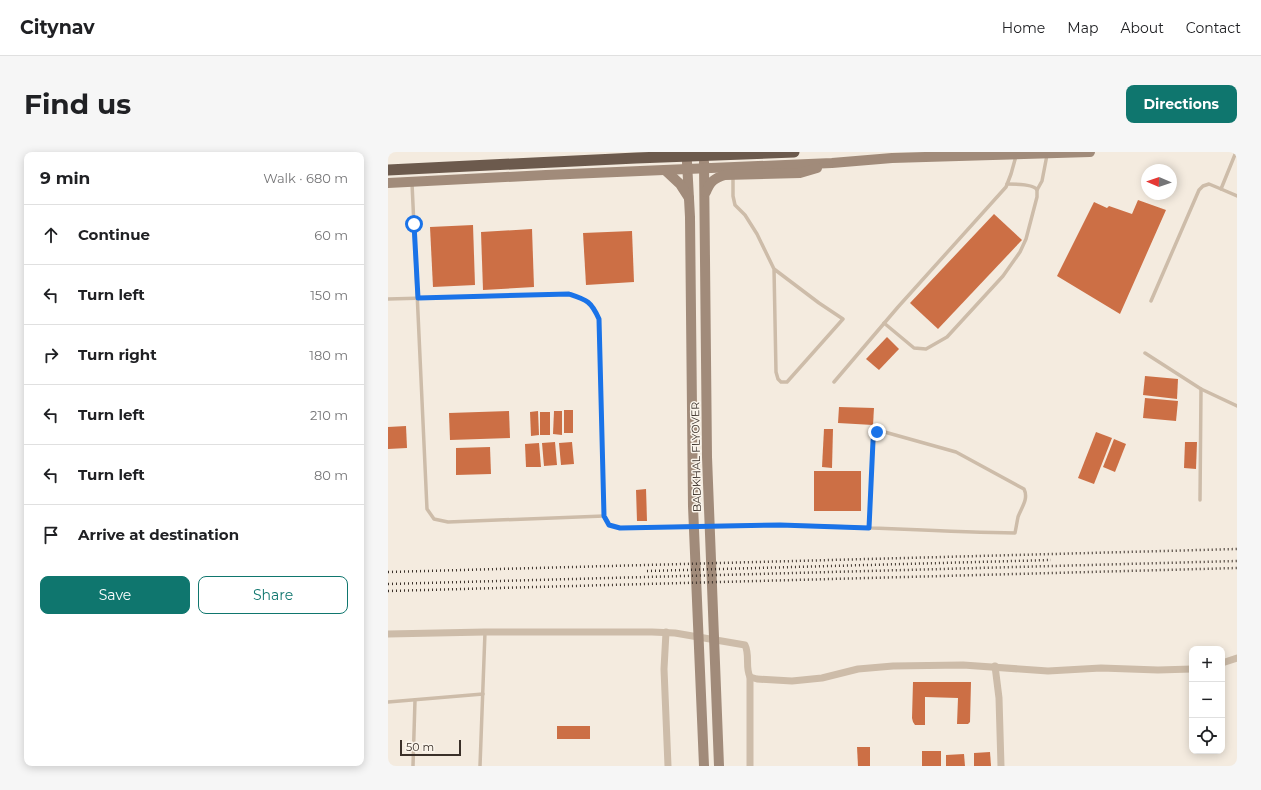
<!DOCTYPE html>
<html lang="en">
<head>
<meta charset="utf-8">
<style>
	body { margin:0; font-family:Montserrat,sans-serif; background:#f6f6f6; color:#202124 }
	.controls { position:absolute; right:12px; bottom:12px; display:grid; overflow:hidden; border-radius:8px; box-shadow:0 2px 10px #0003 }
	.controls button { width:36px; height:36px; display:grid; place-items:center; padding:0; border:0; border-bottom:1px solid #e0e0e0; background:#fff; color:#202124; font:20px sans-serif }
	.compass { position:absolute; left:753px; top:12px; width:36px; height:36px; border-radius:50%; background:#fff; box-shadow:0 2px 10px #0003; rotate:272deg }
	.scale { position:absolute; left:12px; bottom:10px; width:61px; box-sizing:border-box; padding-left:4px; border:2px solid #3a3029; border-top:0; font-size:11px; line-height:14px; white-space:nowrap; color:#3a3029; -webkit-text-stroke:3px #fbf5ec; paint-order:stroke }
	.stop { position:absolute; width:12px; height:12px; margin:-9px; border:3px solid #1a73e8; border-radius:50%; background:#fff }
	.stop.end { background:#1a73e8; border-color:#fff; box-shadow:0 1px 4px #0008 }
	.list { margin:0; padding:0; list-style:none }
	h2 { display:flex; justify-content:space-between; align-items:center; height:52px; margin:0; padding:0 16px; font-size:17px }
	h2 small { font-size:13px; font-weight:400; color:#757577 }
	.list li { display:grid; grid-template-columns:26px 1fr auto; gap:12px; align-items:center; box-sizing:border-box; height:60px; padding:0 16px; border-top:1px solid #e0e0e0 }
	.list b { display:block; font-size:15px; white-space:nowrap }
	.list em { font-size:13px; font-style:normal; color:#757577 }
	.actions { display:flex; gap:8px; padding:12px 16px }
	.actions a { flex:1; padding:9px 0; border:1px solid #0f766e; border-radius:8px; text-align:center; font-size:14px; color:#0f766e }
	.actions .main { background:#0f766e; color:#fff }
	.icon { flex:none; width:22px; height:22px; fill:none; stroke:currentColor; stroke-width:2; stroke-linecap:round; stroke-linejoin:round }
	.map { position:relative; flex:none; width:849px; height:614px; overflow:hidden; border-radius:8px }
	header { display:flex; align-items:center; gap:24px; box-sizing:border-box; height:56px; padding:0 20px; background:#fff; border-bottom:1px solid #e0e0e0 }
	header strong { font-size:19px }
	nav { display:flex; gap:22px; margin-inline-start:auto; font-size:14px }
	.intro { display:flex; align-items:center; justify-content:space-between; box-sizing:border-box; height:96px; padding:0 24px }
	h1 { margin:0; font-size:28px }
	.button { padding:10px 18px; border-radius:8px; background:#0f766e; color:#fff; font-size:14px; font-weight:700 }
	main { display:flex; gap:24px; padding:0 24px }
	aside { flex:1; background:#fff; border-radius:8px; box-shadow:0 2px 10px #0003 }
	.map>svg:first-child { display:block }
</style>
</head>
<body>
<header>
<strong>Citynav</strong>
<nav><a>Home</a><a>Map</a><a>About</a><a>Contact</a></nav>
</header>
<div class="intro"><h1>Find us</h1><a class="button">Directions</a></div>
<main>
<aside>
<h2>9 min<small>Walk · 680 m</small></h2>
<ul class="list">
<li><svg class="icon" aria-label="ahead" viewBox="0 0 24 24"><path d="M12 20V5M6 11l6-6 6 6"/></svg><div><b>Continue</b></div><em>60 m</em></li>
<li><svg class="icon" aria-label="left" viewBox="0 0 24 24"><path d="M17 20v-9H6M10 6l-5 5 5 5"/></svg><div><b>Turn left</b></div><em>150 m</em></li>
<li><svg class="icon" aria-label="right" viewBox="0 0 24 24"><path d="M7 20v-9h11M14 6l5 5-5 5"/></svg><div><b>Turn right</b></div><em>180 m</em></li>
<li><svg class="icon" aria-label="left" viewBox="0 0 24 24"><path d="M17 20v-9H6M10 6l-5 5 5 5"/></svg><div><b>Turn left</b></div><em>210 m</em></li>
<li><svg class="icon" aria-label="left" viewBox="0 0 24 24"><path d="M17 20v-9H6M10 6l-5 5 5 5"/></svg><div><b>Turn left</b></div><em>80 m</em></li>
<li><svg class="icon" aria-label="arrive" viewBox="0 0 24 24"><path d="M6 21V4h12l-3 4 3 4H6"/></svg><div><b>Arrive at destination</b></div></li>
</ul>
<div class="actions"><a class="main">Save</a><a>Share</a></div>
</aside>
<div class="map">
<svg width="849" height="614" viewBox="0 0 849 614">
	<rect width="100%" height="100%" fill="#f4ebdf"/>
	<g fill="#cc6f45">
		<polygon points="750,48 778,58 732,162 669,124 706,50 719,56 721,54 744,62"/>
		<polygon points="606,62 634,88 550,177 522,151"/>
		<polygon points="85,73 87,133 45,135 42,75"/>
		<polygon points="144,77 146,135 95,138 93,80"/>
		<polygon points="244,79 246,130 198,133 195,81"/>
		<polygon points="499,185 511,197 491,218 478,207"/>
		<polygon points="757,224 790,227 789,247 755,243"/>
		<polygon points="757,246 790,249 788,269 755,266"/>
		<polygon points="451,255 486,256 485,273 450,271"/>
		<rect x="176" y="258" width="9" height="23"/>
		<polygon points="121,259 122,286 62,288 61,261"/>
		<polygon points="150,259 151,283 143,284 142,260"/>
		<polygon points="166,259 174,259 174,283 165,282"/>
		<rect x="152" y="260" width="10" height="23"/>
		<polygon points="18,274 19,296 0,297 0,275"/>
		<polygon points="436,277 445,277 444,316 434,315"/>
		<polygon points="708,280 724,286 706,332 690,326"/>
		<polygon points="726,287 738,292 727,320 715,315"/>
		<polygon points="167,290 169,313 156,314 154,291"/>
		<polygon points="184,290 186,312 173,313 171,291"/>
		<polygon points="797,290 809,290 808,317 796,316"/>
		<polygon points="151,291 153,315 138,315 137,292"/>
		<polygon points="102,295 103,322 68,323 68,296"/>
		<rect x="426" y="319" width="47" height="40"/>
		<polygon points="258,337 259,369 249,369 248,338"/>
		<polygon points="525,530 583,530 582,570 580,572 569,572 570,546 537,545 537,573 527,573 525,570 524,566"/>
		<rect x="169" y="574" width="33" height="13"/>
		<polygon points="469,595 482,595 482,614 470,614"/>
		<rect x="534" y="599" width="19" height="15"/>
		<polygon points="602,600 603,614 586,614 586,601"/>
		<polygon points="576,602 577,614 558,614 558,603"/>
	</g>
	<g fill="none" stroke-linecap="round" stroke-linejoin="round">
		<g stroke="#cdbca9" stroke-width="3.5">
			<polyline points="848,0 833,37 849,44"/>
			<polyline points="345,24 345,44 347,53 357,63 369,82 386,117 431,151 455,167 399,230 393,230 390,227 388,220 386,117"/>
			<polyline points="24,31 39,357 46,367 60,370 216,364"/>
			<polyline points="649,38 654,29 659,3"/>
			<path d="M0,147L181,142C199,148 203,149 211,167L216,364L221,373L232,376C286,375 340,373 393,373C471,374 549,380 627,381C628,376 629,370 630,365C633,356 641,347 636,337L568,300L493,279C487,280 486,283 485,289L481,376"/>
			<polyline points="763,149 811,38 815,34 821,32 833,37"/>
			<path d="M496,171L526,196L538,197L559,185L615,124L632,100L638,87L649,45C649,43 649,39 649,38C647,32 625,32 619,32"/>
			<polyline points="757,201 813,237 849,254"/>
			<polyline points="446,230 510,155 618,35 623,22 628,4"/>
			<polyline points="812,348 813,237"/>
			<polyline points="0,550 95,542"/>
			<polyline points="25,614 27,548"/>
			<polyline points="92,614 97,480"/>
		</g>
		<g stroke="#cdbca9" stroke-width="7">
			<polyline points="278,480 276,517 280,614"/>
			<path d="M0,482L97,480H264L287,481L357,493C362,503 357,515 362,525L369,527L404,529L434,526L470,517L505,514L575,513L660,519L713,516L770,518L804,517"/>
			<polyline points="834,511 849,506"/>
			<polyline points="607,514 611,546 613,614"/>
			<polyline points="362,525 362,614"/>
		</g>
		<g stroke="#a18b7a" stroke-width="10">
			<polyline points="299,10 302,65 305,354 316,614"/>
			<polyline points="316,10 319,305 331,614"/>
			<polyline points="277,18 292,32 301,46"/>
			<polyline points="0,31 158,23 444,11 504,6 702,0"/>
			<path d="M318,40C322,30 326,26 337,23L412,21L429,16"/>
		</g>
		<polyline stroke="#6c5a4d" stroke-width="11" points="0,18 248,6 406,0"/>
		<g stroke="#3a3029" stroke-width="2.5" stroke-dasharray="1 3" stroke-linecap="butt">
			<polyline points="259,419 663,408"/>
			<polyline points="0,420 849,397"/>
			<polyline points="0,432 849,409"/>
			<polyline points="0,439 849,416"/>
		</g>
	</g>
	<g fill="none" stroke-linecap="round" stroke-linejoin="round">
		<path stroke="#1a73e8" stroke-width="5" d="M26,72L30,146L181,142C199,148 203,149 211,167L216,364L221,373L232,376L392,373L481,376L485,289L486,283L489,280"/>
	</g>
	<g text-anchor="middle" stroke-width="3" stroke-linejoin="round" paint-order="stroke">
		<g font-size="11" fill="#3a3029" stroke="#fbf5ec">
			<text transform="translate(308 305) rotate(-91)" y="4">BADKHAL FLYOVER</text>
		</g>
	</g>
</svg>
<div class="controls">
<button>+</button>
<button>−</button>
<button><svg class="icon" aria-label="locate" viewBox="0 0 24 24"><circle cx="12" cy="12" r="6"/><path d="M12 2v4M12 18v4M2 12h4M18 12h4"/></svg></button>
</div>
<svg class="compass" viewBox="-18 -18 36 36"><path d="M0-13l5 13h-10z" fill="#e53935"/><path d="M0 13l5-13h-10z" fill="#757577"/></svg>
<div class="scale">50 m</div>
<div class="stop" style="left:26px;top:72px"></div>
<div class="stop end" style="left:489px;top:280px"></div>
</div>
</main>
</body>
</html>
